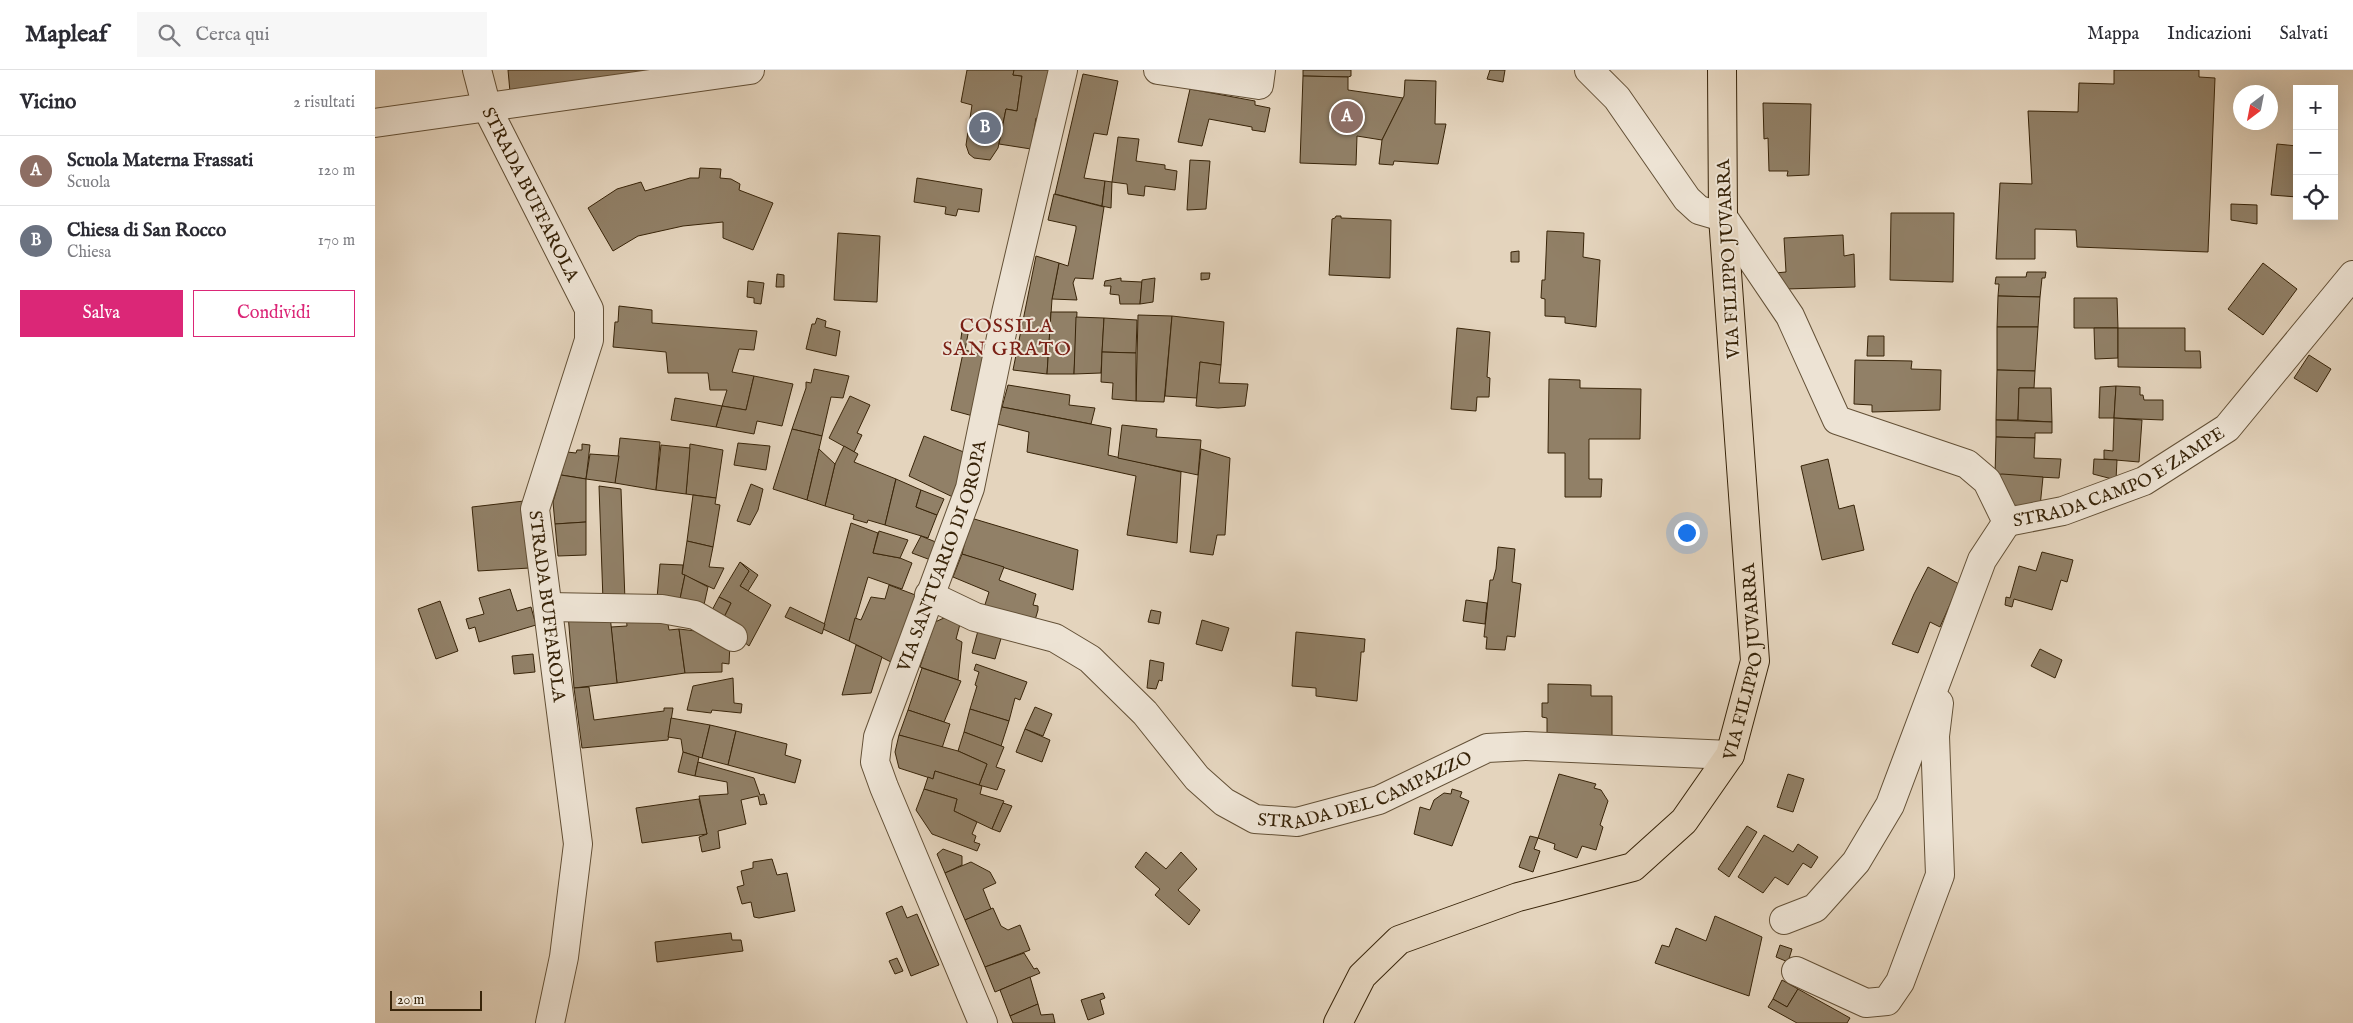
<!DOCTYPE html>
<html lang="it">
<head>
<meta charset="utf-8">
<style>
	body { margin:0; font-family:"IM FELL English",serif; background:#f7f7f7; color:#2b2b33 }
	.controls { position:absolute; right:15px; top:15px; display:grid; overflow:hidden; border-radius:0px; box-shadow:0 5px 20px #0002 }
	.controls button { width:45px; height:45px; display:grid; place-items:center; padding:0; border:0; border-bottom:1px solid #e1e1e2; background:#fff; color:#2b2b33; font:25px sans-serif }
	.compass { position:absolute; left:1858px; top:15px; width:45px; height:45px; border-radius:50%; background:#fff; box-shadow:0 5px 20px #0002; rotate:212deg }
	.scale { position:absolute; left:15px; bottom:12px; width:92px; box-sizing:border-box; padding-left:5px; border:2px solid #382409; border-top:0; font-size:14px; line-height:18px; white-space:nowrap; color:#382409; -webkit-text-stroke:4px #ede3d4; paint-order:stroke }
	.you { position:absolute; left:1311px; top:462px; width:18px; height:18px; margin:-12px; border:4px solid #fff; border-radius:50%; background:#1a73e8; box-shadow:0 0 0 8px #1a73e833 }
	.badge { display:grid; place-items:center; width:32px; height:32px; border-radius:50%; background:#db2777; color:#fff; font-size:16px; font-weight:700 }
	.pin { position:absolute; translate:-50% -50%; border:2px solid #fff; box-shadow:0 1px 5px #0006 }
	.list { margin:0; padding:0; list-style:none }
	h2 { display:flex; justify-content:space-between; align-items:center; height:65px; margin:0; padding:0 20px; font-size:21px }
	h2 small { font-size:16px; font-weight:400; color:#7c7c81 }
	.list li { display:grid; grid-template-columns:32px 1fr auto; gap:15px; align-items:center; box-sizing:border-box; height:70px; padding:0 20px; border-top:1px solid #e1e1e2 }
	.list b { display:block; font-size:19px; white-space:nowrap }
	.list p { margin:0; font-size:16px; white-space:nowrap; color:#7c7c81 }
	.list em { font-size:16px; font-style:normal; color:#7c7c81 }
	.actions { display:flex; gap:10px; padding:15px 20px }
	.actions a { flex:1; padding:11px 0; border:1px solid #db2777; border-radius:0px; text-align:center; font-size:18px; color:#db2777 }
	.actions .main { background:#db2777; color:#fff }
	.icon { flex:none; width:28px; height:28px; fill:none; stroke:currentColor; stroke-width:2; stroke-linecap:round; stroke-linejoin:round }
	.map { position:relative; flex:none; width:1978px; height:953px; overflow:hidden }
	header { display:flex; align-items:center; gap:30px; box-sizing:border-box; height:70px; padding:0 25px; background:#fff; border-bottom:1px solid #e1e1e2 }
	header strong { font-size:24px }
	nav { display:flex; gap:28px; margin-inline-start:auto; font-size:18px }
	.search { width:350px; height:45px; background:#f7f7f7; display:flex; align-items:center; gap:12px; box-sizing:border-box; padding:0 18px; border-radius:0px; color:#7c7c81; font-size:19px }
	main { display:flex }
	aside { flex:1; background:#fff }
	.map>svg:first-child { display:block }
</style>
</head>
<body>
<header>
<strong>Mapleaf</strong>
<div class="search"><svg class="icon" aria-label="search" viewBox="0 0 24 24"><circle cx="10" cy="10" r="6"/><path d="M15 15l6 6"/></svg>Cerca qui</div>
<nav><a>Mappa</a><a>Indicazioni</a><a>Salvati</a></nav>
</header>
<main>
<aside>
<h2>Vicino<small>2 risultati</small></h2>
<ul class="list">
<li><span class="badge" style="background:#8d6e63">A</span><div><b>Scuola Materna Frassati</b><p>Scuola</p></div><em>120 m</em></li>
<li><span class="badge" style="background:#6b7280">B</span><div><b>Chiesa di San Rocco</b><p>Chiesa</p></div><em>170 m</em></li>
</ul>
<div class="actions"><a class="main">Salva</a><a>Condividi</a></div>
</aside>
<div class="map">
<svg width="1978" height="953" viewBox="0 0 1978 953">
	<rect width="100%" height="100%" fill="#e4d4bd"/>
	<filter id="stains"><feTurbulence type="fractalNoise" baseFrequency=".004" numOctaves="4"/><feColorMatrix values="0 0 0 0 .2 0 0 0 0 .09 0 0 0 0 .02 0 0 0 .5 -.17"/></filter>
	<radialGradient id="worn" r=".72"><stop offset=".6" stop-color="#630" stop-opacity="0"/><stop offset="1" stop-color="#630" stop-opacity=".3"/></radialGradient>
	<g fill="#918067" stroke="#382409">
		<polygon points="133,0 320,0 135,22"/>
		<polygon points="592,0 639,0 638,5 647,6 642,41 631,39 623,78 615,90 599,88 594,84 591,75 597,35 586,32"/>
		<polygon points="639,0 679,0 668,50 661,48 656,79 624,74 631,39 642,41 647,6 638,5"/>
		<polygon points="928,0 976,0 976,6 973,7 928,6"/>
		<polygon points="1115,0 1130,0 1128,12 1112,9"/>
		<polygon points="1739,0 1824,0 1824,7 1840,8 1833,182 1702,177 1701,160 1660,159 1660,189 1621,189 1625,113 1657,114 1653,41 1703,42 1704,13 1739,14"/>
		<polygon points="708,4 743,11 732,65 719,63 709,108 730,111 727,136 680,124"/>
		<polygon points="928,6 973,7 973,20 1028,28 1007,70 982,66 981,95 925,93"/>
		<polygon points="1030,10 1061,11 1060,54 1071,54 1063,94 1019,91 1018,95 1004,94 1007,70 1029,26"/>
		<polygon points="815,19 880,31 880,35 895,38 890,62 877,60 877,57 834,49 827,76 803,72"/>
		<polygon points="1388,33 1436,34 1434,105 1412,106 1413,101 1394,101 1393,68 1389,69"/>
		<polygon points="743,67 764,69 761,91 790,95 790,99 802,101 800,120 770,116 769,126 753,124 752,114 737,112"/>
		<polygon points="1902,74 1922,76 1922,127 1896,125"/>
		<polygon points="815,90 835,91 831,139 812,140"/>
		<polygon points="325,98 346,99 345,108 356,109 365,114 364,120 398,133 378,180 348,168 348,152 308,156 263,166 238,181 213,138 242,119 266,112 270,121 315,108 324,108"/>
		<polygon points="542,108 607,119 604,142 583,139 581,146 570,144 571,137 539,132"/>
		<polygon points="730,111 737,112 736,138 727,136"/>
		<polygon points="679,124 729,137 718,209 700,208 698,213 702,230 677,229 684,193 693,196 701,159 701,156 673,150"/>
		<polygon points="1856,134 1882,135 1882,154 1856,150"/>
		<polygon points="1516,143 1579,143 1578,212 1515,210"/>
		<polygon points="961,146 966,146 966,148 1016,150 1015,208 954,205 957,149 960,148"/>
		<polygon points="1172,161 1209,163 1208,187 1225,190 1221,257 1190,253 1190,247 1170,246 1170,229 1166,228 1167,210 1170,210"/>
		<polygon points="463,163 505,166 502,232 459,230"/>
		<polygon points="1468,165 1469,186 1479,184 1480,217 1411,219 1400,203 1411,202 1409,168"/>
		<polygon points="1144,181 1144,192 1136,192 1136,182"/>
		<polygon points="661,186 684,193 677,229 672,304 638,300"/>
		<polygon points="1888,193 1922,219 1888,265 1853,239"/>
		<polygon points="1652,202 1671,202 1670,208 1667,208 1665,227 1623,226 1624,214 1620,214 1621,207 1651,207"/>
		<polygon points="826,203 835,203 834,209 826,210"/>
		<polygon points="402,204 409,205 409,217 401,217"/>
		<polygon points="746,208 746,211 767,212 765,234 745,234 744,225 735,224 736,216 729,216 730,211"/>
		<polygon points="780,208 778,232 765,234 767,210"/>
		<polygon points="373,211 389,213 386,234 379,233 379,228 372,227"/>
		<polygon points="1623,226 1665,227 1663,257 1622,257"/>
		<polygon points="1699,228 1742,228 1743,258 1699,258"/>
		<polygon points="244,236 277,240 277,253 382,261 379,280 364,279 357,302 379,306 371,340 347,336 352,320 335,320 333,303 293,303 291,282 238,277 240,252 243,252"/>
		<polygon points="676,242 702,242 699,304 672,304"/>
		<polygon points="763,245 797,246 789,332 761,331"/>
		<polygon points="797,246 849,252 846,295 825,292 822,328 790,326"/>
		<polygon points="701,247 729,248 726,303 699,304"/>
		<polygon points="442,248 451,251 450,257 465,261 461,286 431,279 437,254 440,254"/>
		<polygon points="729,248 762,250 761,283 727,282"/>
		<polygon points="1622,257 1663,257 1660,301 1622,300"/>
		<polygon points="1082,258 1115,262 1112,307 1115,308 1114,327 1102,327 1101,341 1076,339"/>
		<polygon points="1719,258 1743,258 1743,288 1720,289"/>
		<polygon points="1743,258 1810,258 1810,281 1825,281 1826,298 1743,297"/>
		<polygon points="587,261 593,264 590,280 613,286 598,346 576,340 588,283 584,282"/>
		<polygon points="1493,266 1509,266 1509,286 1492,286"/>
		<polygon points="727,282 761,283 761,331 737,329 738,313 726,312"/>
		<polygon points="1934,285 1956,299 1942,322 1919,308"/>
		<polygon points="1480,290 1537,291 1536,299 1566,300 1565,340 1497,342 1497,335 1479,334"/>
		<polygon points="825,292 846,295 844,313 873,314 870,336 843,338 821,336"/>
		<polygon points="439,299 474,306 468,328 456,327 447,366 417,359 431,318 431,312 436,313"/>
		<polygon points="1622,300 1660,301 1659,318 1644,318 1643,350 1621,350"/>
		<polygon points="379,306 418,314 407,356 382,351 379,364 341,357 347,336 371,340"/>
		<polygon points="1174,309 1205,310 1205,318 1266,319 1265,369 1214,369 1214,409 1227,409 1226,427 1190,427 1190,383 1173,383"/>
		<polygon points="633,315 695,325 694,335 720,338 716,354 627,337"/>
		<polygon points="1741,316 1739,348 1724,348 1725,317"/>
		<polygon points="1741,316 1765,317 1765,325 1768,325 1769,330 1788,330 1788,350 1739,348"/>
		<polygon points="1644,318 1676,318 1677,352 1643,350"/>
		<polygon points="475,326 495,335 482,363 487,365 479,382 454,368"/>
		<polygon points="300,328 347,336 341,357 296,350"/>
		<polygon points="627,337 736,358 733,385 806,402 802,473 752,465 761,406 652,382 654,362 622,354"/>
		<polygon points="1739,348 1767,350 1764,392 1729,389 1729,380 1738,381"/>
		<polygon points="1621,350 1677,352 1677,363 1660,363 1660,368 1621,367"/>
		<polygon points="747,355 782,359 781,367 826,370 823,405 743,388"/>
		<polygon points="417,359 447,366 432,430 398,419"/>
		<polygon points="549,366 596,385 582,429 534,406"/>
		<polygon points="1621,367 1660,368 1659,388 1686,389 1684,408 1620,405"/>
		<polygon points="245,368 285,372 281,420 240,413"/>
		<polygon points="363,373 395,376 391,400 359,395"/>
		<polygon points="207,374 215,375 211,409 186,405 192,382 201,383 202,380 207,380"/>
		<polygon points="315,374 348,380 341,428 311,424"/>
		<polygon points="286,375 315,378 311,424 281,420"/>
		<polygon points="469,376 483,384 479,392 521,409 510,455 493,450 492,453 478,449 479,445 450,436 460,394"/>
		<polygon points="444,379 460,394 450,436 432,430"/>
		<polygon points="826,379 855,388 850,465 842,465 838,485 815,482"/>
		<polygon points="215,384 244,386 240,413 211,409"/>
		<polygon points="1453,389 1464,439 1479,435 1489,480 1447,490 1426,396"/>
		<polygon points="1719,389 1742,390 1741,410 1718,404"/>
		<polygon points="1627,404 1668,407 1665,437 1635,435 1620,405"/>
		<polygon points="186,405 211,409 211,452 180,454 178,432"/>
		<polygon points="521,409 546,420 541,437 562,445 553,468 510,455"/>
		<polygon points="376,414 388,419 383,440 375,455 362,451"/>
		<polygon points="224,416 246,419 250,531 228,531"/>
		<polygon points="546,420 569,429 562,445 541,437"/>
		<polygon points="318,425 341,428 340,434 345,435 338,477 312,471"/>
		<polygon points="149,431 155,498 103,501 97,437"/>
		<polygon points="596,448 703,480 698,520 587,484"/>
		<polygon points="211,452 211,485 183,486 180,454"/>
		<polygon points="476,453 503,463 498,483 525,488 537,493 527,519 493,507 474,571 448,559"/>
		<polygon points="504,461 533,470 525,488 498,483"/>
		<polygon points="546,466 568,475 561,492 537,483"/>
		<polygon points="312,471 338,477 334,497 349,498 339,519 307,504"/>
		<polygon points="1123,477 1140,479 1137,512 1146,514 1140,567 1132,566 1130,580 1111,579 1112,567 1109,567 1115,510 1118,510 1121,499"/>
		<polygon points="1667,482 1698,490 1692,512 1686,510 1677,540 1639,529 1637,537 1630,535 1631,527 1635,528 1644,496 1661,501"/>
		<polygon points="587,484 629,497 624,510 661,524 658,535 663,536 663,540 658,557 607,544 614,522 578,507"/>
		<polygon points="365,492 383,505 373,521 365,516 374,501"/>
		<polygon points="365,492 374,501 365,516 396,535 374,576 346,553 356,533 344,527"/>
		<polygon points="285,494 308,495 307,504 310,505 305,529 282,528"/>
		<polygon points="1553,497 1584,514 1565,557 1555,552 1543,583 1517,574 1539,524"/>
		<polygon points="310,505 333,517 328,539 305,529"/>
		<polygon points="514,515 543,526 520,594 474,571 480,548 486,550 496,527 510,529"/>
		<polygon points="135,519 142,541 156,537 161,555 104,572 100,557 94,559 91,549 109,544 104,528"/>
		<polygon points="344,527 356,533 346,553 335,544"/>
		<polygon points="1091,530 1112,533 1110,554 1088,551"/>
		<polygon points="65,531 83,581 61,589 43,539"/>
		<polygon points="415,537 450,554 447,564 410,547"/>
		<polygon points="776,540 786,542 784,554 773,552"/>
		<polygon points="291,543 294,560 304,559 310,603 242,613 236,557 252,556 251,545"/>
		<polygon points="193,544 235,545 242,613 199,618"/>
		<polygon points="569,548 585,554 581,569 587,572 583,610 545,597 560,552"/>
		<polygon points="827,550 854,558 847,581 821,574"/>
		<polygon points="604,557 627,565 620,589 597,583"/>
		<polygon points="304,559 346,564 355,573 354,594 347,593 347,602 310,603"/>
		<polygon points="921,562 990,569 989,582 986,582 986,584 982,631 941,626 941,618 917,616"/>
		<polygon points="481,575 507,587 496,623 467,625"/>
		<polygon points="1665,579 1687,590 1680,608 1656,596"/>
		<polygon points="158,584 160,602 139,604 137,586"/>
		<polygon points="775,590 789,593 787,611 784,610 781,619 772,618"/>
		<polygon points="601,594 652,612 645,630 640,628 634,651 595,639 602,616 600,615 604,602 599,600"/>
		<polygon points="547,598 586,611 569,652 533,640"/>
		<polygon points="358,608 359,633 367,634 366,643 337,640 336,643 312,640 318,616"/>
		<polygon points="1173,614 1216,615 1216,626 1237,626 1237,666 1172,667 1172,648 1167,647 1167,633 1173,633"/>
		<polygon points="214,617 219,650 289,641 289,638 298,638 293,670 207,678 199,618"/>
		<polygon points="660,637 677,644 668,666 650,659"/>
		<polygon points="595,639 634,651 626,676 589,662"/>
		<polygon points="533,640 575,654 567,678 524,665"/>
		<polygon points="296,648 335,655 327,688 308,682 306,669 293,667"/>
		<polygon points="335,655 361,661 353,695 327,688"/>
		<polygon points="650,659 675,670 667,692 641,682"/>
		<polygon points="361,661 412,674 410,685 426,690 420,713 353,695"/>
		<polygon points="589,662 629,677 621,697 630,700 622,720 604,715 612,694 583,681"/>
		<polygon points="524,665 583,681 612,694 604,715 560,701 558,709 524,698 520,682"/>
		<polygon points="308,682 324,687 320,706 303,702"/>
		<polygon points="323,692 379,708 385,725 389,724 392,734 385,735 383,726 366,730 371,754 343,761 345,778 327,782 324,767 332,764 324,726 353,724 352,712 320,706"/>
		<polygon points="560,701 604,715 607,716 605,724 629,731 617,759 579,741 582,729 549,719 553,707 558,709"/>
		<polygon points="1184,704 1221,714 1219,718 1226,720 1233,731 1225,755 1228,757 1221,780 1207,776 1202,788 1179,779 1180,774 1163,768"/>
		<polygon points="1413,704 1429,709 1418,742 1402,737"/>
		<polygon points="549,719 582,729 579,741 602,752 597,764 601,766 599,772 605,774 602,781 557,764 541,740"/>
		<polygon points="1077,719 1087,722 1085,727 1094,731 1077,776 1039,764 1045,737 1055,740 1059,730 1069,723 1076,724"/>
		<polygon points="324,729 332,764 267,773 261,738"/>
		<polygon points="628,733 637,736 625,762 617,759"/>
		<polygon points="1372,756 1382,762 1354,807 1343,799"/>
		<polygon points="1389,765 1418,782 1423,774 1443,787 1436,798 1428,793 1413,815 1400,807 1388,823 1363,807"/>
		<polygon points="1155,766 1163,768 1159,779 1165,781 1158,802 1144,797"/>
		<polygon points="568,779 587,786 587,795 570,803 562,784"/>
		<polygon points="771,782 791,799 806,782 822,799 803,820 825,840 814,855 780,825 785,819 760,797"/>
		<polygon points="397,789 402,805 412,803 420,841 384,848 379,847 376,832 367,834 362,817 369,815 366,801 378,798 378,792"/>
		<polygon points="596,792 615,802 621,813 608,819 616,839 590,850 570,803"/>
		<polygon points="527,836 532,848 542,844 564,895 536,906 511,843"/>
		<polygon points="618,838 626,856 633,860 645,855 655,880 610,897 590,850"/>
		<polygon points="1340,846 1387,867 1374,926 1280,893 1287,875 1294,877 1301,858 1331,871"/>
		<polygon points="356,863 357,870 366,870 368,881 282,892 280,872"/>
		<polygon points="1405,875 1417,879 1413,892 1401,887"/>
		<polygon points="649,883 659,899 662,898 665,903 620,922 610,897"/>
		<polygon points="522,888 528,901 520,904 514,891"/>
		<polygon points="655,907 663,934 635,946 625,920"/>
		<polygon points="1407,910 1423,919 1412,937 1398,929"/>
		<polygon points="1423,919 1475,948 1472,953 1422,953 1393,937 1398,929 1412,937"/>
		<polygon points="728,923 730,928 725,930 729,944 713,950 706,930"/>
		<polygon points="663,934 666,945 678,944 680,953 638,953 635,946"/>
	</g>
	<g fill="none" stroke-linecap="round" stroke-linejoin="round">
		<g stroke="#635036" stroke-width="30">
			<g id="minor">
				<path id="s1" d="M102,0L112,38L214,239V270L160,439L203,774L189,887L175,953"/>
				<polyline points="783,0 884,15 886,0"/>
				<path id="s2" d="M1214,0L1242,28L1312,129L1324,140L1348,147L1415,246L1462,350L1592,394L1612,411L1632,452L1688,441L1769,411L1852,358L1978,205"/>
				<polyline points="0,53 375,0"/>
				<path id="s3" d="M554,525L600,547L680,568L715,589L770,643L822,708L849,732L880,749L922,752L1004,730L1112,678L1151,676L1355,685"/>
				<polyline points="173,537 287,539 320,545 358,567"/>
				<polyline points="1409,850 1440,838 1481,792 1515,735 1607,490 1632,452"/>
				<polyline points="1421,901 1491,933 1512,931 1525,912 1565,805 1560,666 1564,633"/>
				<path id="s4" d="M608,953L509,717L500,692L503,667L595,418L631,243L688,0"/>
			</g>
		</g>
		<g stroke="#382409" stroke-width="30">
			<g id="major">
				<path id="s5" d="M963,953L987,906L1024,870L1143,827L1258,797L1309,751L1355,685L1380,591L1348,147L1347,0"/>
			</g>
		</g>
		<use href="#minor" stroke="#ede3d4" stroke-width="28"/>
		<use href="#major" stroke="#e4d4bd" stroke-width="28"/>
	</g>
	<g text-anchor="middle" stroke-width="4" stroke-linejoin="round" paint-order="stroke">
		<g font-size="18" fill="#382409" stroke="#ede3d4">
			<text dy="6" stroke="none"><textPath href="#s1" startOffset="136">STRADA BUFFAROLA</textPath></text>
			<text transform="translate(1353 189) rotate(-93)" y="6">VIA FILIPPO JUVARRA</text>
			<text dy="6" stroke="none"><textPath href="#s2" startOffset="768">STRADA CAMPO E ZAMPE</textPath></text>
			<text dy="6" stroke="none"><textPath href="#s4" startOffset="500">VIA SANTUARIO DI OROPA</textPath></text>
			<text dy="6" stroke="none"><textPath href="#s1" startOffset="571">STRADA BUFFAROLA</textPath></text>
			<text dy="6" stroke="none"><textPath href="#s5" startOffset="594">VIA FILIPPO JUVARRA</textPath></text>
			<text dy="6" stroke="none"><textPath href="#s3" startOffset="522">STRADA DEL CAMPAZZO</textPath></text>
		</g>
		<g font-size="20" letter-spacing="1" fill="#7a1f14" stroke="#ede3d4">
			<text x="632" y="262">COSSILA<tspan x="632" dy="23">SAN GRATO</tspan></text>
		</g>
	</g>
	<rect width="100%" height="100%" filter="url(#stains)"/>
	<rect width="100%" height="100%" fill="url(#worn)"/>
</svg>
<div class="controls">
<button>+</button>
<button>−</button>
<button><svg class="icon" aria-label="locate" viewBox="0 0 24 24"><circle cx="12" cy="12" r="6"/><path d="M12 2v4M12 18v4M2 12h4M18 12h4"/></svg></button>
</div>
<svg class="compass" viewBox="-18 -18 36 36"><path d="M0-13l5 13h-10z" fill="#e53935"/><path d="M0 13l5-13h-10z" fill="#7c7c81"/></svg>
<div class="scale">20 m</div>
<div class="you"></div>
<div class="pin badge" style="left:972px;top:47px;background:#8d6e63">A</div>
<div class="pin badge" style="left:610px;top:58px;background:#6b7280">B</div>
</div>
</main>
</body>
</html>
